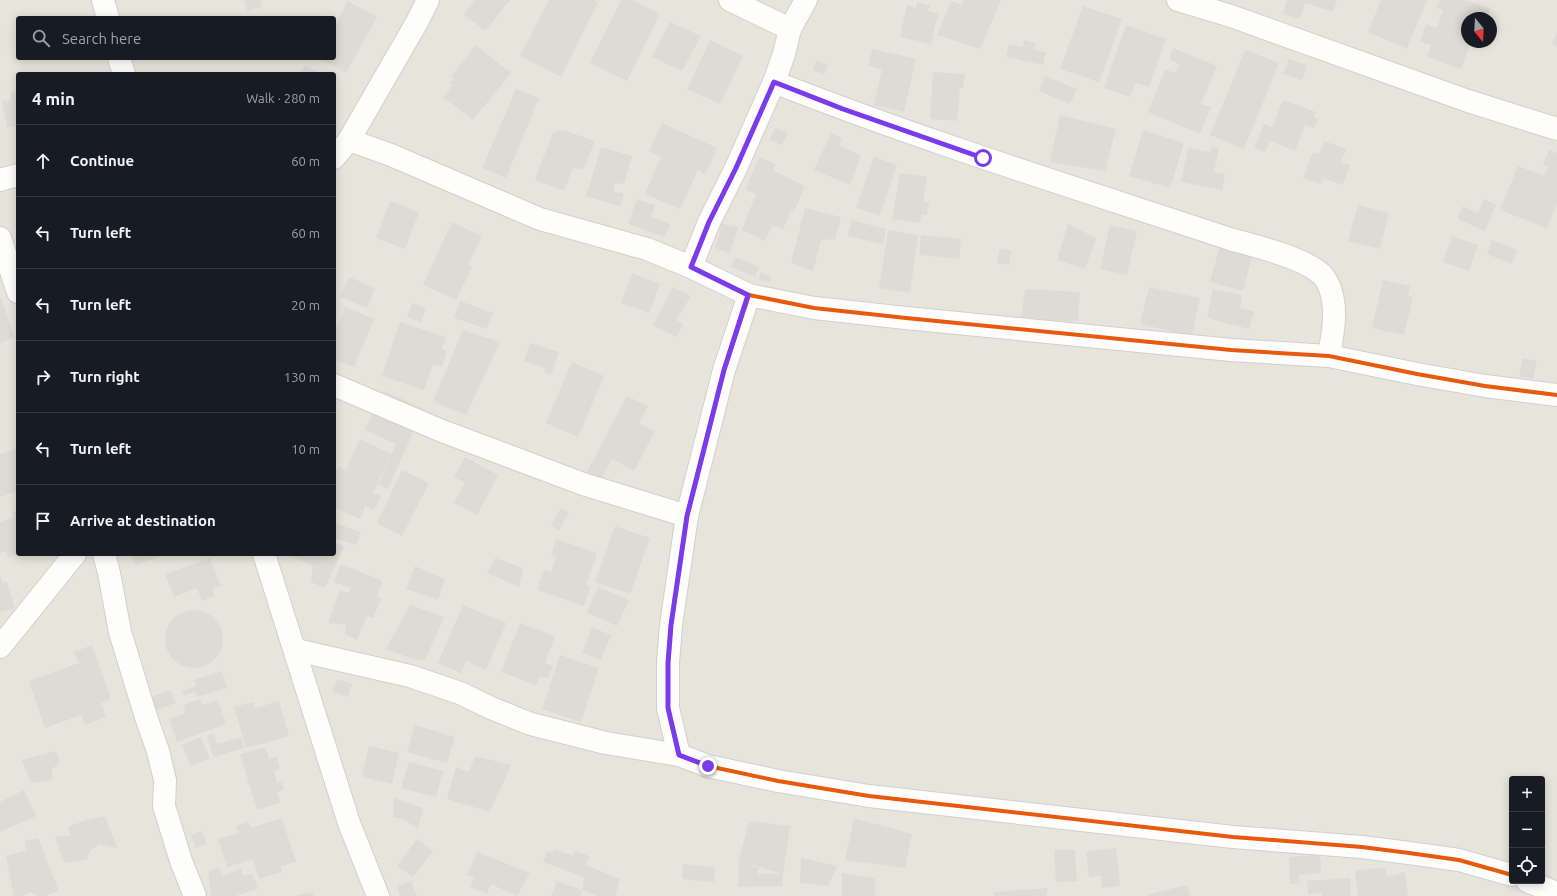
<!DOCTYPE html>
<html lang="en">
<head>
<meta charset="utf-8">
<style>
	body { margin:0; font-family:Ubuntu,sans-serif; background:#20242c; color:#f1f3f6 }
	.controls { position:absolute; right:12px; bottom:12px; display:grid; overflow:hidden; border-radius:4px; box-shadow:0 2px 10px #0003 }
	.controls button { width:36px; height:36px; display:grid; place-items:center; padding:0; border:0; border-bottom:1px solid #363941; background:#171b24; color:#f1f3f6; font:20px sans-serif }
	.compass { position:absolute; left:1461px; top:12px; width:36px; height:36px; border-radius:50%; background:#171b24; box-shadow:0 2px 10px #0003; rotate:162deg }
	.stop { position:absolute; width:12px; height:12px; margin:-9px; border:3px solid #7c3aed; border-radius:50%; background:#fff }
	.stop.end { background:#7c3aed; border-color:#fff; box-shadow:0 1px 4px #0008 }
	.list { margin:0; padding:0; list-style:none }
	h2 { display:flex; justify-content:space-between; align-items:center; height:52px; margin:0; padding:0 16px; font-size:17px }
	h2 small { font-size:13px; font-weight:400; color:#9ea1a6 }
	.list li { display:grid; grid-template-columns:26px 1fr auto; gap:12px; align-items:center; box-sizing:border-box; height:72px; padding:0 16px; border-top:1px solid #363941 }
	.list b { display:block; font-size:15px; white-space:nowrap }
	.list em { font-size:13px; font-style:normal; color:#9ea1a6 }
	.icon { flex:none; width:22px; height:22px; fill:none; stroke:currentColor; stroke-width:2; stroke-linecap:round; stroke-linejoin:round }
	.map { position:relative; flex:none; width:1557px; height:896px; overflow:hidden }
	.search { position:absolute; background:#171b24; box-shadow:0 2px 10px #0003; left:16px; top:16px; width:320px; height:44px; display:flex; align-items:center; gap:10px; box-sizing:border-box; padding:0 14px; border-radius:4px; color:#9ea1a6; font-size:15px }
	.panel { position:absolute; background:#171b24; box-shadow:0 2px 10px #0003; left:16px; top:72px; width:320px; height:484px; border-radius:4px }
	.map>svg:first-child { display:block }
</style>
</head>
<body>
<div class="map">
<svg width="1557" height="896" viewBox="0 0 1557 896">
	<rect width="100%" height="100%" fill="#f4f2ee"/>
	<path fill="#e7e4dc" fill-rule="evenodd" d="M0,0H1557V896H0ZM18,18H334V58H18ZM1467,18H1491V42H1467ZM18,74H334V554H18ZM1512,779H1542V881H1512Z"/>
	<g fill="#dedbd6">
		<polygon points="244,0 260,0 262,7 247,11"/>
		<polygon points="475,0 510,0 485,31 464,14"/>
		<polygon points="549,0 594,0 598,2 561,77 520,56"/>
		<polygon points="621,0 632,0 660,14 627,81 590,63"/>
		<polygon points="964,0 1001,0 980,49 937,35 951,1 962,5"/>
		<polygon points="1287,0 1337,0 1333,12 1305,3 1300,19 1283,14"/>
		<polygon points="1381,0 1427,0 1407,49 1368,32"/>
		<polygon points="1440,0 1465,0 1491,9 1487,18 1467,18 1467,42 1471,42 1461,69 1427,57 1431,45 1420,42 1426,24 1437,28 1443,10 1437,8"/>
		<polygon points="348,1 377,17 346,73 319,58 334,58 334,27"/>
		<polygon points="917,2 930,5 928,11 938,14 931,44 900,37 907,5 916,8"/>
		<polygon points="1083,6 1122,19 1099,82 1060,69"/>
		<polygon points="670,22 701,36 682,71 652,57"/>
		<polygon points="1126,25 1166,39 1149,87 1135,83 1130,97 1104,88"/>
		<polygon points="1557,32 1557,46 1552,44"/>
		<polygon points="710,40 743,56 720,104 687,89"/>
		<polygon points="1024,40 1036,43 1034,50 1046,52 1043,65 1006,57 1009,44 1023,47"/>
		<polygon points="476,45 511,73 473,120 443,97 453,85 450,83 454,78 451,76"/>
		<polygon points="1173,48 1217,66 1201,104 1211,107 1200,134 1148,112 1165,69 1175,73 1179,64 1169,59"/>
		<polygon points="872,49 916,59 904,112 874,105 882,70 868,66"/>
		<polygon points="1245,50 1279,63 1244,149 1210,135"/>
		<polygon points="1289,59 1307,65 1302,80 1283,74"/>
		<polygon points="817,60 828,65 824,75 813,70"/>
		<polygon points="305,65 321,74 300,74"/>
		<polygon points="933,72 965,74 963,88 960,88 957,121 930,119"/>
		<polygon points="1045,76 1077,89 1070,104 1039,91"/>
		<polygon points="516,89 539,98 506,178 482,168"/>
		<polygon points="18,92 18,130 17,130 17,126 7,128 2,101 11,100 10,93"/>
		<polygon points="1283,100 1316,112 1314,117 1318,119 1314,128 1305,125 1295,151 1270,141 1265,152 1254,148 1264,124 1272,127"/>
		<polygon points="1060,115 1116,129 1105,171 1050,162"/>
		<polygon points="662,123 717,148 705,175 698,170 680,209 645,194 661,157 649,151"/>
		<polygon points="775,128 788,133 782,145 769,140"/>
		<polygon points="563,130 595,141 583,170 573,167 564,191 535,180 553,132"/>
		<polygon points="1143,130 1184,143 1170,188 1129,176"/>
		<polygon points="831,133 842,138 839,145 861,156 850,185 814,170"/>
		<polygon points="1324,141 1346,149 1341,162 1350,165 1343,185 1323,178 1321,184 1303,178 1313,152 1319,154"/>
		<polygon points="601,147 632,156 624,184 614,183 614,192 624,193 620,206 586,196"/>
		<polygon points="1211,147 1219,148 1214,172 1225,174 1222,190 1181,182 1188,148 1210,152"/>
		<polygon points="1549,150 1557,153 1557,203 1547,228 1500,210 1518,166 1544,176 1548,167 1543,165"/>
		<polygon points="759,157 776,164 773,170 805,186 794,212 791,211 783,230 773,225 765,241 742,230 756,194 745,190"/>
		<polygon points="874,157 897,165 880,215 856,208"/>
		<polygon points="900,173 927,177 923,201 929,202 927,215 922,214 920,223 892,219"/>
		<polygon points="637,199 655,205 651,217 670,224 665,237 628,224"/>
		<polygon points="1484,199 1496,205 1485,231 1457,219 1463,206 1478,213"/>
		<polygon points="390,201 419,212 405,249 376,238"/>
		<polygon points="1358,205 1389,213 1380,249 1348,241"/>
		<polygon points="805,208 841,217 835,239 821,240 813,271 791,263"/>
		<polygon points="852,220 886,229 883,244 848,236"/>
		<polygon points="452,222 482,236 468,265 472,267 456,300 423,285"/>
		<polygon points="722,223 732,227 732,225 738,228 730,253 715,248"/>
		<polygon points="1068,224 1096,238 1085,269 1057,260"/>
		<polygon points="1110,225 1137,231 1127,275 1100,269"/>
		<polygon points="888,230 918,235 910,293 879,288"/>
		<polygon points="921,235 961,239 959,259 919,255"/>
		<polygon points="1452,236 1478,245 1469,271 1443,262"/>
		<polygon points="1492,240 1517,250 1512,264 1487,254"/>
		<polygon points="1220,245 1253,253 1243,291 1210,282"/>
		<polygon points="1000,248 1011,250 1009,265 997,263"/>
		<polygon points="735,257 759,267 755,277 731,267"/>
		<polygon points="632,273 660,284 649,313 621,303"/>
		<polygon points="760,273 771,276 770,282 759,280"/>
		<polygon points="349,277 375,288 367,308 340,297"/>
		<polygon points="1383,280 1410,286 1408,296 1413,297 1404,335 1372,328"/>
		<polygon points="673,287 691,296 676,320 683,324 677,337 653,326"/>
		<polygon points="1149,287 1200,298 1192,336 1140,324"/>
		<polygon points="1025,289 1080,292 1078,321 1021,321"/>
		<polygon points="1213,289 1242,295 1240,308 1254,311 1249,329 1207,318"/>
		<polygon points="0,297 1,297 15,338 0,343"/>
		<polygon points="460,301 493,313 487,329 454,318"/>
		<polygon points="412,303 426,308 421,322 407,317"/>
		<polygon points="345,307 374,319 354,367 334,360 334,336"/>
		<polygon points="400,322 446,337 442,349 447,351 442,367 433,364 424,390 382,376"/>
		<polygon points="463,330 500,342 466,415 433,402"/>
		<polygon points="530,343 559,352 551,375 544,372 546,368 524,361"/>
		<polygon points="1523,358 1537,361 1533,379 1519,376"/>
		<polygon points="572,362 604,376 578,437 546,423"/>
		<polygon points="384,391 424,409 419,421 379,403"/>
		<polygon points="627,396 648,406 639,423 655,431 634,471 612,459 601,479 587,472"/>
		<polygon points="374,410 415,428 388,489 378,485 396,444 365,430"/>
		<polygon points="360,439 391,454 373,493 381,496 374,510 365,506 360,519 334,507 334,475 339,466 346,470"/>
		<polygon points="18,448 18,491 0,497 0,454"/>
		<polygon points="465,457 498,475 477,515 454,503 465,483 454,477"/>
		<polygon points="402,470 429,483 402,536 377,523"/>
		<polygon points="561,508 569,513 559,530 551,526"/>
		<polygon points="18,510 18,554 8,557 6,551 0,553 0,522 14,517 12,512"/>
		<polygon points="334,523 361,532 356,545 334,538"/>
		<polygon points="615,526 650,538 630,594 595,582"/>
		<polygon points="556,539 597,553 586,585 591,586 584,606 537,590 544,569 551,572 556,557 551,556"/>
		<polygon points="334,542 344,546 325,588 311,582 313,566 287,554 334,554"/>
		<polygon points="131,554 166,554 135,565"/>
		<polygon points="210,558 221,586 212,589 215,596 202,601 197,588 174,597 165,574"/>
		<polygon points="495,558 523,568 519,587 487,573"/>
		<polygon points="341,564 383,581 377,596 381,599 373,618 367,616 357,640 345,634 346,625 328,623 340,590 348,593 351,588 334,582"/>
		<polygon points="415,566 445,579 438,600 406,589"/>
		<polygon points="0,576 3,583 7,582 15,608 0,612"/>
		<polygon points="598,587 629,600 617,626 587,613"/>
		<polygon points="410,605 444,617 425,660 413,659 386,649"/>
		<polygon points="463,605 506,623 486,670 466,661 461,673 438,663"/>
		<circle cx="194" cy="639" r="29"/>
		<polygon points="520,623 555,636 545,663 553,666 548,679 540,676 536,685 501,672"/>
		<polygon points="592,627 611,635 601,660 582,653"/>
		<polygon points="92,645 111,699 101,703 106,717 85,725 81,715 45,728 29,681 79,663 74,652"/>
		<polygon points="560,655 599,668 581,722 542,709"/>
		<polygon points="222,671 227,688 197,697 195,692 184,696 182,691 196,686 194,680"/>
		<polygon points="337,679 352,684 348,697 332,691"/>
		<polygon points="171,690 176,703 152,711 147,698"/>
		<polygon points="200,699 202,705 218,700 226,724 177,742 169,719 186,713 183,705"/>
		<polygon points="279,701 289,736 246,748 234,707 253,702 255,708"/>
		<polygon points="415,725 455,737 447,763 407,752"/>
		<polygon points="214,734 217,744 241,737 244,748 213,757 207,736"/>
		<polygon points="201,737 210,758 191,766 182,745"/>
		<polygon points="369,746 399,753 392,784 362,777"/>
		<polygon points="265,747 269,759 277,757 280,769 274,771 277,783 282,782 284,790 277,792 280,803 257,810 240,754"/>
		<polygon points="56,751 60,763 52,769 52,780 31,783 22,760"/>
		<polygon points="475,756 511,765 490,812 447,799 456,767 469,772"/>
		<polygon points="409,762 443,771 436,797 401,788"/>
		<polygon points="24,790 36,816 0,832 0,802"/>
		<polygon points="394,798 423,808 418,829 405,820 393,817"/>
		<polygon points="105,816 117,848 99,844 91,850 87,859 64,863 55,837 70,835 68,827 86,820"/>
		<polygon points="282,818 296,862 281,866 282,872 259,879 253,859 227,867 218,839 238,833 236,826 249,822 250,828"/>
		<polygon points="854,818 912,834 905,868 845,860"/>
		<polygon points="749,821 790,826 783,874 752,865 752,867 758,867 758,874 783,874 782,886 738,887 739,860"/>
		<polygon points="202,831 207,844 196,848 191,835"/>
		<polygon points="38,838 59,891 44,896 37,896 31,892 21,896 14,896 6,856 27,850 24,841"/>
		<polygon points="417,839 433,851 413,877 397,866"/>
		<polygon points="1116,848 1120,886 1102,888 1101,876 1089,877 1086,851"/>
		<polygon points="554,849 573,856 575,851 589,856 586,865 620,879 615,896 597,896 582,890 584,877 543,862 547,851 553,853"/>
		<polygon points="1054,850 1075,850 1077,881 1056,882"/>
		<polygon points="477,852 530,873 517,896 491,884 487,894 470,887 474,877 467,875"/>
		<polygon points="1320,855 1321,873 1299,875 1300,883 1290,884 1289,857"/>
		<polygon points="801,858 837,866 828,886 800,883"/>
		<polygon points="683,864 715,867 714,882 682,879"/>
		<polygon points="1385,867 1387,877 1405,872 1408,896 1358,896 1355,871"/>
		<polygon points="219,868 222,876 241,868 243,876 252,873 258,889 235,896 211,896 208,871"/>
		<polygon points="842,873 875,878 875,896 842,896"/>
		<polygon points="1350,878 1351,896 1322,896 1322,893 1308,894 1307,881"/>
		<polygon points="411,881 417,896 400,896 397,886"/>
		<polygon points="557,881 582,890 580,896 551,896"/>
		<polygon points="1187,885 1190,896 1147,896 1146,895"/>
		<polygon points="1048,888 1046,896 994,896 994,892"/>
		<polygon points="312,892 314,896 297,896 297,895"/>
	</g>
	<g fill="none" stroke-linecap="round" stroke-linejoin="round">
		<g stroke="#d2d0cb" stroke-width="24">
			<g id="minor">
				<polyline points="103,0 108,18"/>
				<path d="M730,0L790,29L784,54L774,82C924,141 1079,189 1233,240C1256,246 1309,259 1324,277C1328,283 1332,293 1333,300C1336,319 1332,337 1329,356"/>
				<polyline points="1178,0 1231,16 1468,101 1557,129"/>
				<polyline points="790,29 806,0"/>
				<polyline points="119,58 124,74"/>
				<polyline points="349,140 391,155 540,219 647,249 691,267 749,295"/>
				<polyline points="334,158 349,140 417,22 428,0"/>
				<polyline points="0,180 18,175"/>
				<polyline points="0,238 18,292"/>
				<polyline points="691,267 709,222 736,168 774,82"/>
				<polyline points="334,385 442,431 583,484 687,516"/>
				<polyline points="104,554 109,573 120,632 146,717 158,751 165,780 164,806 181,861 195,896"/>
				<polyline points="264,554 349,823 378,896"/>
				<polyline points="0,647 75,554"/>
				<polyline points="296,650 410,676 460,693 491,708 531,724 606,743 679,755"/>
				<polyline points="1512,875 1459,860 1409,853 1362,847 1233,837 869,796 778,781 708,766 679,755 668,708 668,663 671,625 687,516 724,370 749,295 814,308 906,318 1231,350 1329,356 1417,374 1485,386 1557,395"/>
				<polyline points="1527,881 1557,893"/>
			</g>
		</g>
		<use href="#minor" stroke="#fdfdfc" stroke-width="22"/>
		<g stroke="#fff" stroke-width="6">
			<polyline id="cycleway" points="1512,875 1459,860 1409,853 1362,847 1233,837 869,796 778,781 708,766 679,755 668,708 668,663 671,625 687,516 724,370 749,295 814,308 906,318 1231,350 1329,356 1417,374 1485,386 1557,395"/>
		</g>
		<use href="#cycleway" stroke="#e8590c" stroke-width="4"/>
	</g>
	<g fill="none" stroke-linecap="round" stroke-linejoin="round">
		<polyline stroke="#7c3aed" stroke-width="5" points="708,766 679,755 668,708 668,663 671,625 687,516 724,370 748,295 691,267 709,222 736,168 774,82 843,109 983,158"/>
	</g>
</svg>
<div class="controls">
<button>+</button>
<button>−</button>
<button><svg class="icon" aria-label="locate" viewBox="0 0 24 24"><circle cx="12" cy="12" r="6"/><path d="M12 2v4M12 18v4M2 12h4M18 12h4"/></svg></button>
</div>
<svg class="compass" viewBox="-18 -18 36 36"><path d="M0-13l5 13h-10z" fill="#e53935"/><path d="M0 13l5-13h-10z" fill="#9ea1a6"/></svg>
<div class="stop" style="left:983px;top:158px"></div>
<div class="stop end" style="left:708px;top:766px"></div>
<div class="search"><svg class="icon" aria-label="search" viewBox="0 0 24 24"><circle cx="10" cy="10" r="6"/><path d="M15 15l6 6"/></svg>Search here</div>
<section class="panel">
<h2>4 min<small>Walk · 280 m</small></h2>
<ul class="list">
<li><svg class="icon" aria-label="ahead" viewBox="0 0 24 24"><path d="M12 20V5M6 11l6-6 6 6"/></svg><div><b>Continue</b></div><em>60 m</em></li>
<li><svg class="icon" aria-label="left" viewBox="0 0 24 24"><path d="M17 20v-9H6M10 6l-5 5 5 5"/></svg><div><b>Turn left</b></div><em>60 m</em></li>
<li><svg class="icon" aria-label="left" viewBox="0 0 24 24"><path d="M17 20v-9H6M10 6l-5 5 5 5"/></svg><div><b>Turn left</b></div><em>20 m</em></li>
<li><svg class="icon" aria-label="right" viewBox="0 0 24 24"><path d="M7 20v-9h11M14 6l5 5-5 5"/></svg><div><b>Turn right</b></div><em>130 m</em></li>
<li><svg class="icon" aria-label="left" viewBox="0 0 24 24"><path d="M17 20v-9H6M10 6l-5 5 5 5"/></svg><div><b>Turn left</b></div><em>10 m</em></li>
<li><svg class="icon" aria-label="arrive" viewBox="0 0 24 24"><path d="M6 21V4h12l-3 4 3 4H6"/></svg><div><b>Arrive at destination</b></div></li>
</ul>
</section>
</div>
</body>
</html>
